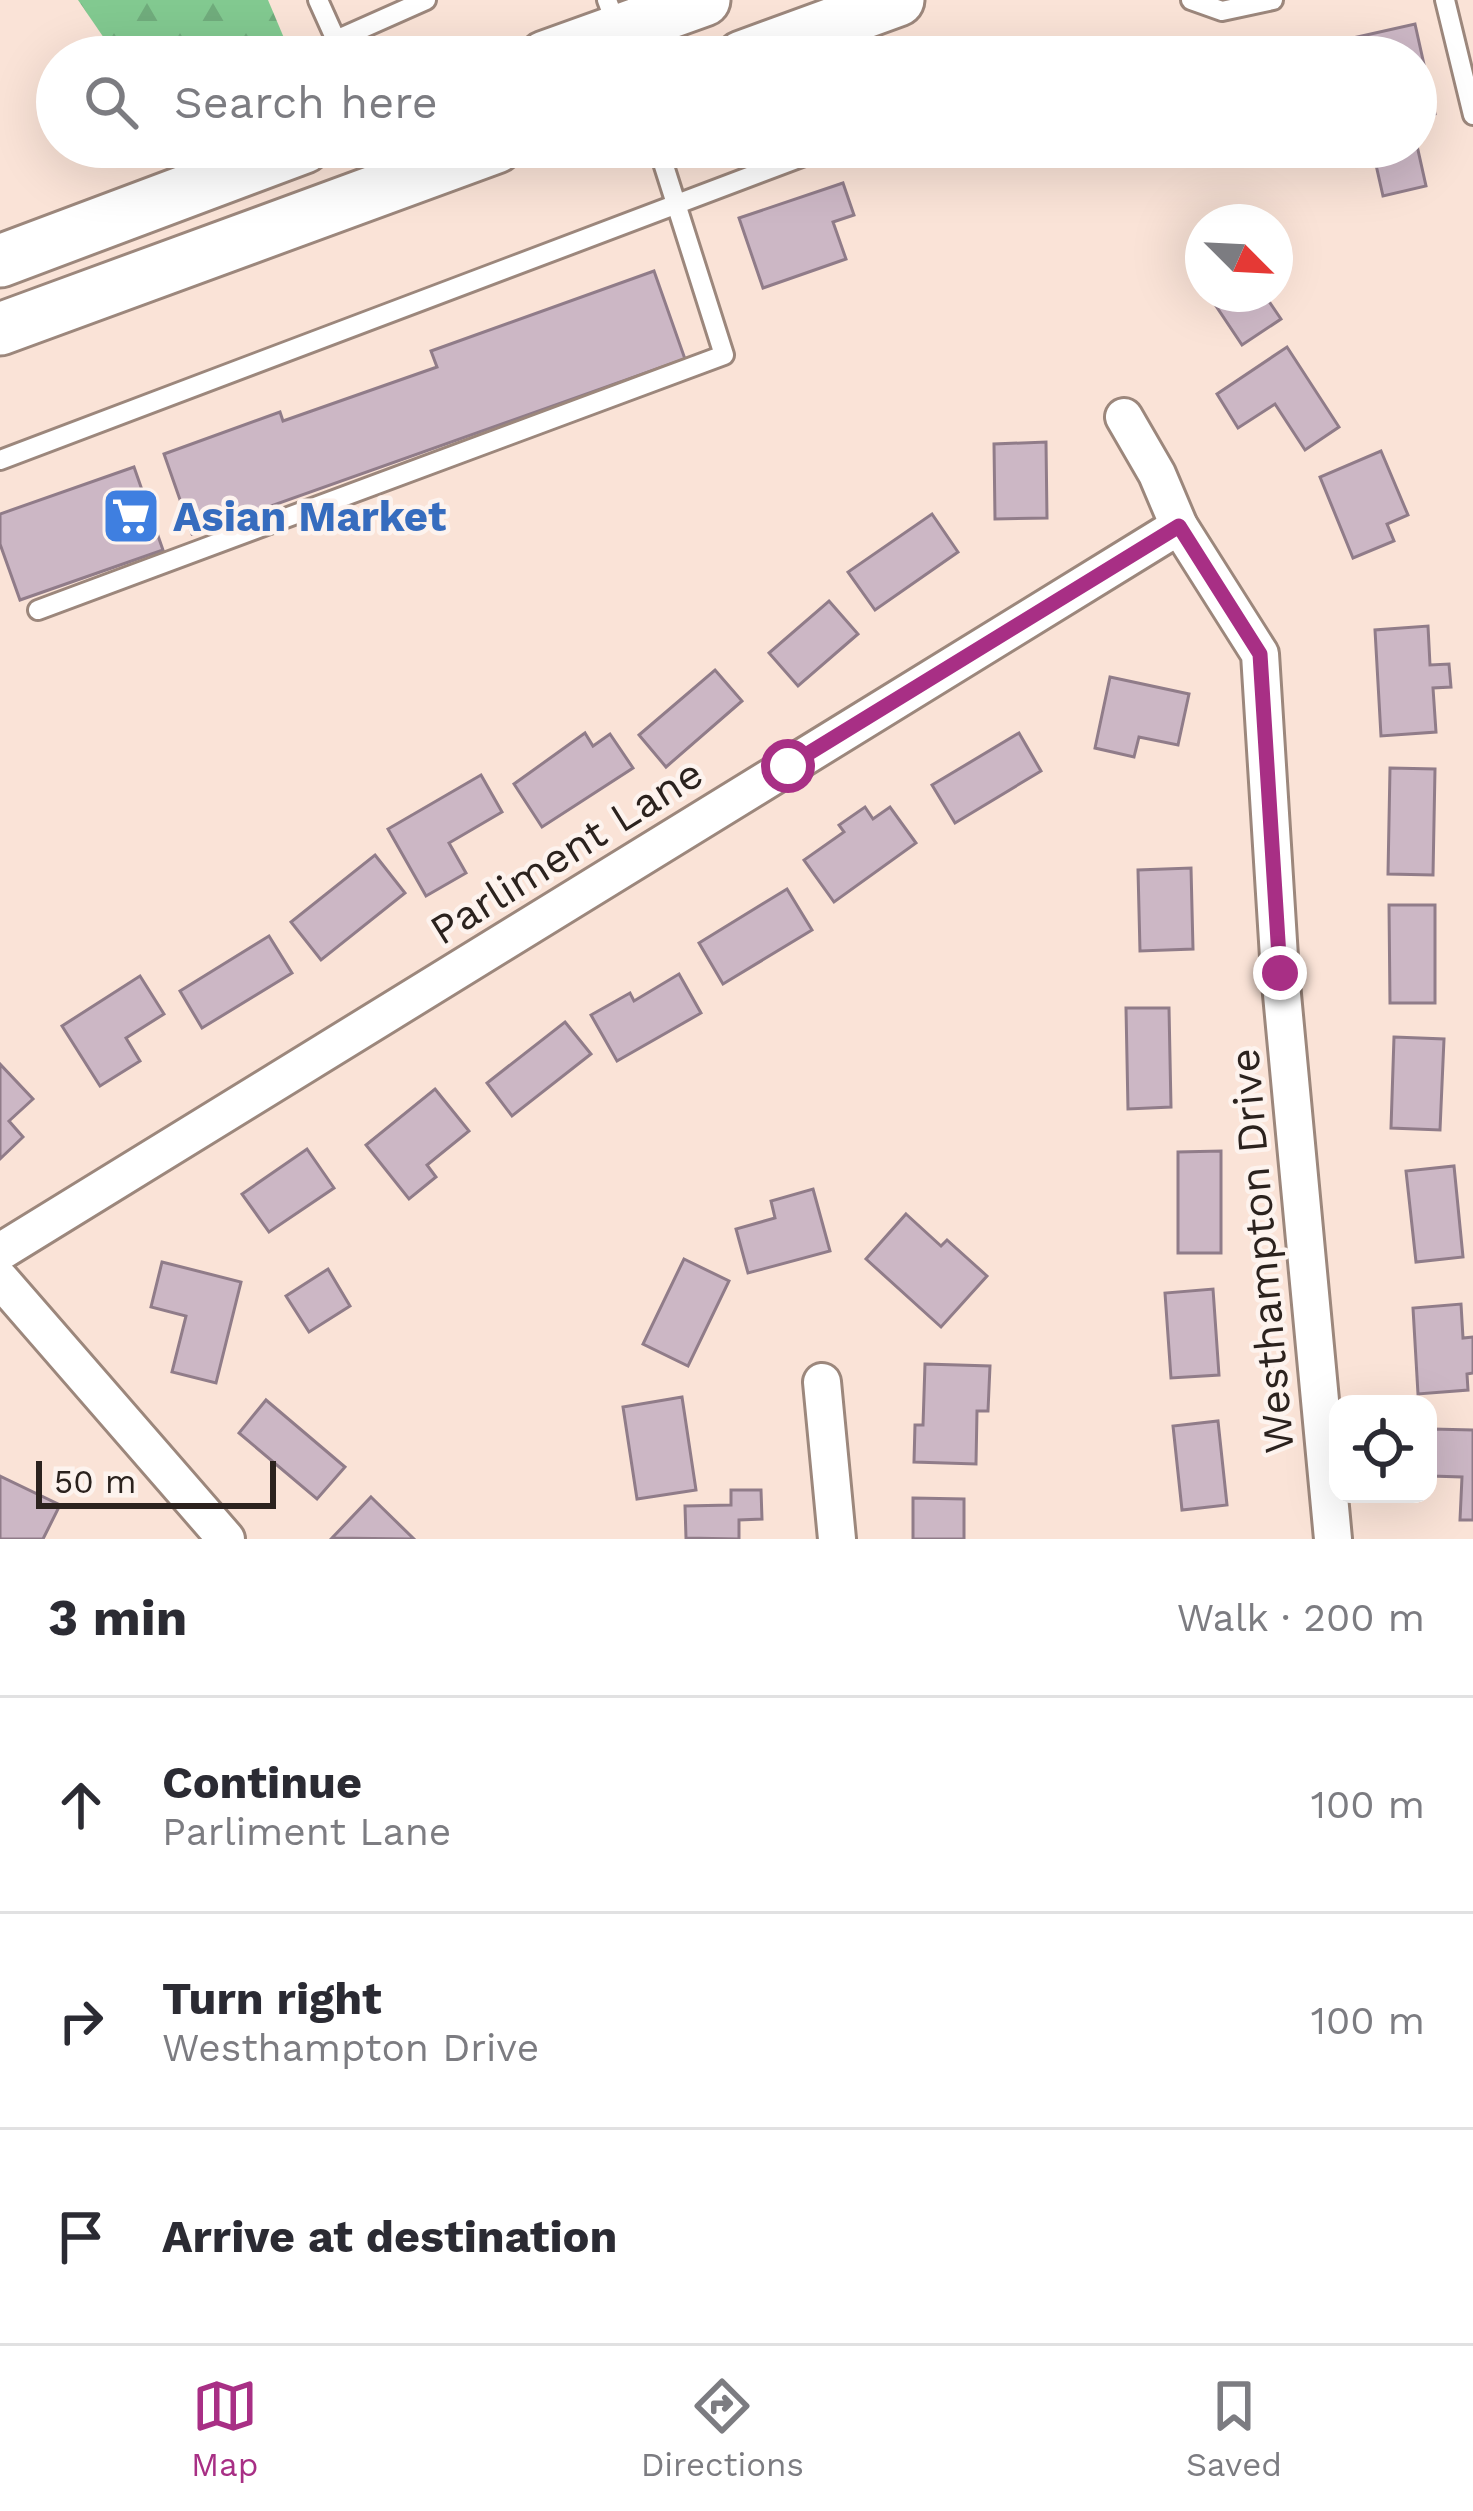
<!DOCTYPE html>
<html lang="en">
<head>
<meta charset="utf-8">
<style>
	body { margin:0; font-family:"Work Sans",sans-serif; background:#f7f7f7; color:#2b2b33 }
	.controls { position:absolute; right:36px; bottom:36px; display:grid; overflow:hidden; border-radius:24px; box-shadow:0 12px 48px #0002 }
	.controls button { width:108px; height:108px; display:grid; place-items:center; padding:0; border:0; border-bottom:3px solid #e1e1e2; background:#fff; color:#2b2b33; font:60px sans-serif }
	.compass { position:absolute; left:1185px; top:204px; width:108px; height:108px; border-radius:50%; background:#fff; box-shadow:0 12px 48px #0002; rotate:114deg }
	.scale { position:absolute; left:36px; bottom:30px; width:240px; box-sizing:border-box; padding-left:12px; border:6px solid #2b221e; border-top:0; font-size:33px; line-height:42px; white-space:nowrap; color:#2b221e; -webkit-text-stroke:9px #fdf3ee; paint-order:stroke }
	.stop { position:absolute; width:36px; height:36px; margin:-27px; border:9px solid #a82f85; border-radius:50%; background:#fff }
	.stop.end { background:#a82f85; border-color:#fff; box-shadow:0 3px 12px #0008 }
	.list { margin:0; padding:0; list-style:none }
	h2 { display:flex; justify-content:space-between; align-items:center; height:156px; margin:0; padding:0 48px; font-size:51px }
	h2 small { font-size:39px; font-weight:400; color:#7c7c81 }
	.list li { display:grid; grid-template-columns:78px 1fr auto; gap:36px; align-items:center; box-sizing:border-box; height:216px; padding:0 48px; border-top:3px solid #e1e1e2 }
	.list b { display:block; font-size:45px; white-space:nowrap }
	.list p { margin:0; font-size:39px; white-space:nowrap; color:#7c7c81 }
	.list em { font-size:39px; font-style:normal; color:#7c7c81 }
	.icon { flex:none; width:66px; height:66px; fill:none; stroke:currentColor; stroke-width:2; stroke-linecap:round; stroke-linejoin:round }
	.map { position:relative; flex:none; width:1473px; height:1539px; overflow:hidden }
	.search { position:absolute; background:#fff; box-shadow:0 12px 48px #0002; left:36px; right:36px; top:36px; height:132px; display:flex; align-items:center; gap:30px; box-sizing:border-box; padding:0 42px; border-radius:66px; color:#7c7c81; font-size:45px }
	.sheet { height:804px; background:#fff }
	nav { display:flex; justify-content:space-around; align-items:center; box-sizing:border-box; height:168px; border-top:3px solid #e1e1e2; background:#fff; font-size:33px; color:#7c7c81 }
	nav a { display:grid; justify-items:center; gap:6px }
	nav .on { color:#a82f85 }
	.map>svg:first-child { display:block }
</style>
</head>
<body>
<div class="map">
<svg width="1473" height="1539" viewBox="0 0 1473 1539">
	<defs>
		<pattern id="forest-firs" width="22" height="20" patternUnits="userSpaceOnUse" patternTransform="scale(3)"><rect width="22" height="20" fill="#82c990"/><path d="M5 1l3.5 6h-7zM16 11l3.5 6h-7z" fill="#70ac7c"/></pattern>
	</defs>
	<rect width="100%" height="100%" fill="#fae3d7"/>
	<polygon fill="url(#forest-firs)" points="78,0 268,0 292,57 117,57"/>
	<g fill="#ccb7c5" stroke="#907c89" stroke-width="3">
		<polygon points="1415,24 1435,114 1416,119 1416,57 1325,57 1322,45"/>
		<polygon points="1416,141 1426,186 1383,196 1372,147 1416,147"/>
		<polygon points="843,183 854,215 833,222 846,259 763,288 739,218"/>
		<polygon points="654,271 685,359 192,534 164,454 280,412 283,421 437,367 431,351"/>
		<polygon points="1208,294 1264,294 1281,319 1242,345"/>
		<polygon points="1287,347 1339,427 1305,450 1275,404 1238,428 1217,394"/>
		<polygon points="1046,442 1047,518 995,519 994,444"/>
		<polygon points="1381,451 1408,515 1387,524 1394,541 1353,558 1320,477"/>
		<polygon points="134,467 163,550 20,600 0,544 0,514"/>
		<polygon points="932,514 958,552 875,610 848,572"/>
		<polygon points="829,601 858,634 798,686 769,653"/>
		<polygon points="1428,626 1430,665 1449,664 1451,687 1433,688 1436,732 1381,736 1375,630"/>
		<polygon points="715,670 742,701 666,767 639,735"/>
		<polygon points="1110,677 1189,694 1178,745 1139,737 1134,757 1095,748"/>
		<polygon points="585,733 593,746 610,734 633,768 542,827 514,784"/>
		<polygon points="1019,733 1041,771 955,823 932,785"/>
		<polygon points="1390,768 1435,769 1433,875 1388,874"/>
		<polygon points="481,775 502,812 449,843 466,873 426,896 388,829"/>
		<polygon points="865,807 873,819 890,807 916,843 834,902 804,860 844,832 839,825"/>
		<polygon points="375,855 405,893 321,960 291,922"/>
		<polygon points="1191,868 1193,949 1140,951 1138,870"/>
		<polygon points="787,889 812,930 723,984 699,943"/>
		<polygon points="1389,905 1435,905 1435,1003 1390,1003"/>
		<polygon points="269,936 292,973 202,1028 180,991"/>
		<polygon points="679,974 701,1013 617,1061 591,1015 630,993 634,1001"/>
		<polygon points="140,976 164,1014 126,1038 140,1061 100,1086 62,1026"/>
		<polygon points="1126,1008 1169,1008 1171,1107 1128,1109"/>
		<polygon points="565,1022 591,1054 512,1116 487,1083"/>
		<polygon points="1394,1037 1444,1039 1440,1130 1391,1128"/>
		<polygon points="0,1064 33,1099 9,1121 23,1137 0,1159"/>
		<polygon points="435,1089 469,1131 427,1165 436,1177 409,1199 366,1145"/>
		<polygon points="307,1149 334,1188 269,1232 242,1194"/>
		<polygon points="1221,1151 1221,1253 1178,1253 1178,1152"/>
		<polygon points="1454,1166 1463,1257 1416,1262 1406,1171"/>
		<polygon points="813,1189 830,1251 748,1273 736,1229 775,1218 771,1201"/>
		<polygon points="906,1214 941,1246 947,1240 987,1276 941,1327 866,1259"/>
		<polygon points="684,1259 729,1281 688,1366 643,1344"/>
		<polygon points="162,1262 241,1282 216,1383 172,1372 186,1316 151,1307"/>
		<polygon points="328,1269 350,1306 309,1332 286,1296"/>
		<polygon points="1213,1289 1219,1375 1171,1378 1165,1293"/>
		<polygon points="1461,1304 1463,1338 1473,1337 1473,1373 1467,1374 1468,1390 1418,1394 1413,1308"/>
		<polygon points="925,1364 990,1366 988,1411 977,1411 976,1464 914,1462 915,1425 923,1425"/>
		<polygon points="682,1397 696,1490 637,1499 623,1407"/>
		<polygon points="266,1400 345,1467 317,1499 239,1433"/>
		<polygon points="1218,1421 1227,1505 1182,1510 1173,1426"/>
		<polygon points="1432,1429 1473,1430 1473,1520 1460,1520 1462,1477 1431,1476"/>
		<polygon points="0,1476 60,1505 43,1539 0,1539"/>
		<polygon points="731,1490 761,1490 762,1519 739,1520 739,1539 686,1538 685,1506 731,1505"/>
		<polygon points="371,1497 414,1539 332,1538"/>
		<polygon points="913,1498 964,1499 964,1539 913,1539"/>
	</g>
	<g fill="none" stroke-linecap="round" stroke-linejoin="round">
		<g stroke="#9c877c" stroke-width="24">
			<g id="lane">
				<polyline points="318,0 336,40 426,0"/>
				<polyline points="607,0 628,57"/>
				<polyline points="1191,0 1222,11 1273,0"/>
				<polyline points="1445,0 1473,115"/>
				<polyline points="0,460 828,147"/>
				<polyline points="38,610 724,355 658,147"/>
			</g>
		</g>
		<g stroke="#9c877c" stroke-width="42">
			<g id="street">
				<polyline points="1124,417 1157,474 1179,526 1260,654 1280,973 1333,1539"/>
				<polyline points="0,1252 1179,526"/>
				<polyline points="0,1279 226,1539"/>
				<polyline points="822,1382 837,1539"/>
			</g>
		</g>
		<g stroke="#9c877c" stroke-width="57">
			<g id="secondary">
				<polyline points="545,57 704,0"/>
				<polyline points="742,57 898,0"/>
				<polyline points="0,261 304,147"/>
				<polyline points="0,329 496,147"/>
			</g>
		</g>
		<use href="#lane" stroke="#fff" stroke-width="18"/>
		<use href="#street" stroke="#fff" stroke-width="36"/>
		<use href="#secondary" stroke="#fff" stroke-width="51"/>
	</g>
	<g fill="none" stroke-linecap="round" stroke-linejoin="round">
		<polyline stroke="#a82f85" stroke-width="15" points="788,766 1179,526 1260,654 1280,973"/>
	</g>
	<defs>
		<g id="supermarket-square" transform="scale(3)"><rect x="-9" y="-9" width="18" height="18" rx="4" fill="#3f7fe0" stroke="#fdf3ee"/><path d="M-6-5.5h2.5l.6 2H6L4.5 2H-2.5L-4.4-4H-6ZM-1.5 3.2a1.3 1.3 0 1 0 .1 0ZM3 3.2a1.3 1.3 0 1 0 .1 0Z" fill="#fff"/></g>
	</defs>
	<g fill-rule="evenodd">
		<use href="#supermarket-square" x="131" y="516"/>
	</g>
	<g text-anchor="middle" stroke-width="9" stroke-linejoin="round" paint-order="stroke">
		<g font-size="42" font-weight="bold" fill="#366cbe" stroke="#fdf3ee" text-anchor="start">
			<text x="173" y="531">Asian Market</text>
		</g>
		<g font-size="42" fill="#2b221e" stroke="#fdf3ee">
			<text transform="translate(566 851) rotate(-32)" y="15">Parliment Lane</text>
			<text transform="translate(1261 1251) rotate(-95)" y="15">Westhampton Drive</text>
		</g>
	</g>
</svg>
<div class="controls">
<button><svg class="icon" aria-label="locate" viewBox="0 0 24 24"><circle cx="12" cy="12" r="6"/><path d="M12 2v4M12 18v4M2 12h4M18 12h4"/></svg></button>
</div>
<svg class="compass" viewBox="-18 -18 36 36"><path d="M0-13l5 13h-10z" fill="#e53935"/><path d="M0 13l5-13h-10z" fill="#7c7c81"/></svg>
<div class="scale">50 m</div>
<div class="stop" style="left:788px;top:766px"></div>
<div class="stop end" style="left:1280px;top:973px"></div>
<div class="search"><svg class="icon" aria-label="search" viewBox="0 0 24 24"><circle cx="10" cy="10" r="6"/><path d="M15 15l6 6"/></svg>Search here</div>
</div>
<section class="sheet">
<h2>3 min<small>Walk · 200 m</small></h2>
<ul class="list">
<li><svg class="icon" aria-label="ahead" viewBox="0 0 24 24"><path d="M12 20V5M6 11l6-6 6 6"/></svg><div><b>Continue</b><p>Parliment Lane</p></div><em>100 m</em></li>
<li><svg class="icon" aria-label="right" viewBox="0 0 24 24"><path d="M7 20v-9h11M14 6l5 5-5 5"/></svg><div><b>Turn right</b><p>Westhampton Drive</p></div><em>100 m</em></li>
<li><svg class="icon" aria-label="arrive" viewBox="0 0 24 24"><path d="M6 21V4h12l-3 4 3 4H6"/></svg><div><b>Arrive at destination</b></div></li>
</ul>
</section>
<nav>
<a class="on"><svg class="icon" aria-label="map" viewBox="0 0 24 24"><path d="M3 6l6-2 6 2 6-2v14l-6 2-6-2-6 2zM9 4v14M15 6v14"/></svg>Map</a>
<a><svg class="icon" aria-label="directions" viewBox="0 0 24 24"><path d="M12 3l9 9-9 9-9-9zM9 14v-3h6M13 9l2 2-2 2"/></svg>Directions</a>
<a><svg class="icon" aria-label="saved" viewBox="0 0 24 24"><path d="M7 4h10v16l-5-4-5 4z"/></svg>Saved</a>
</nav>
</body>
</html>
